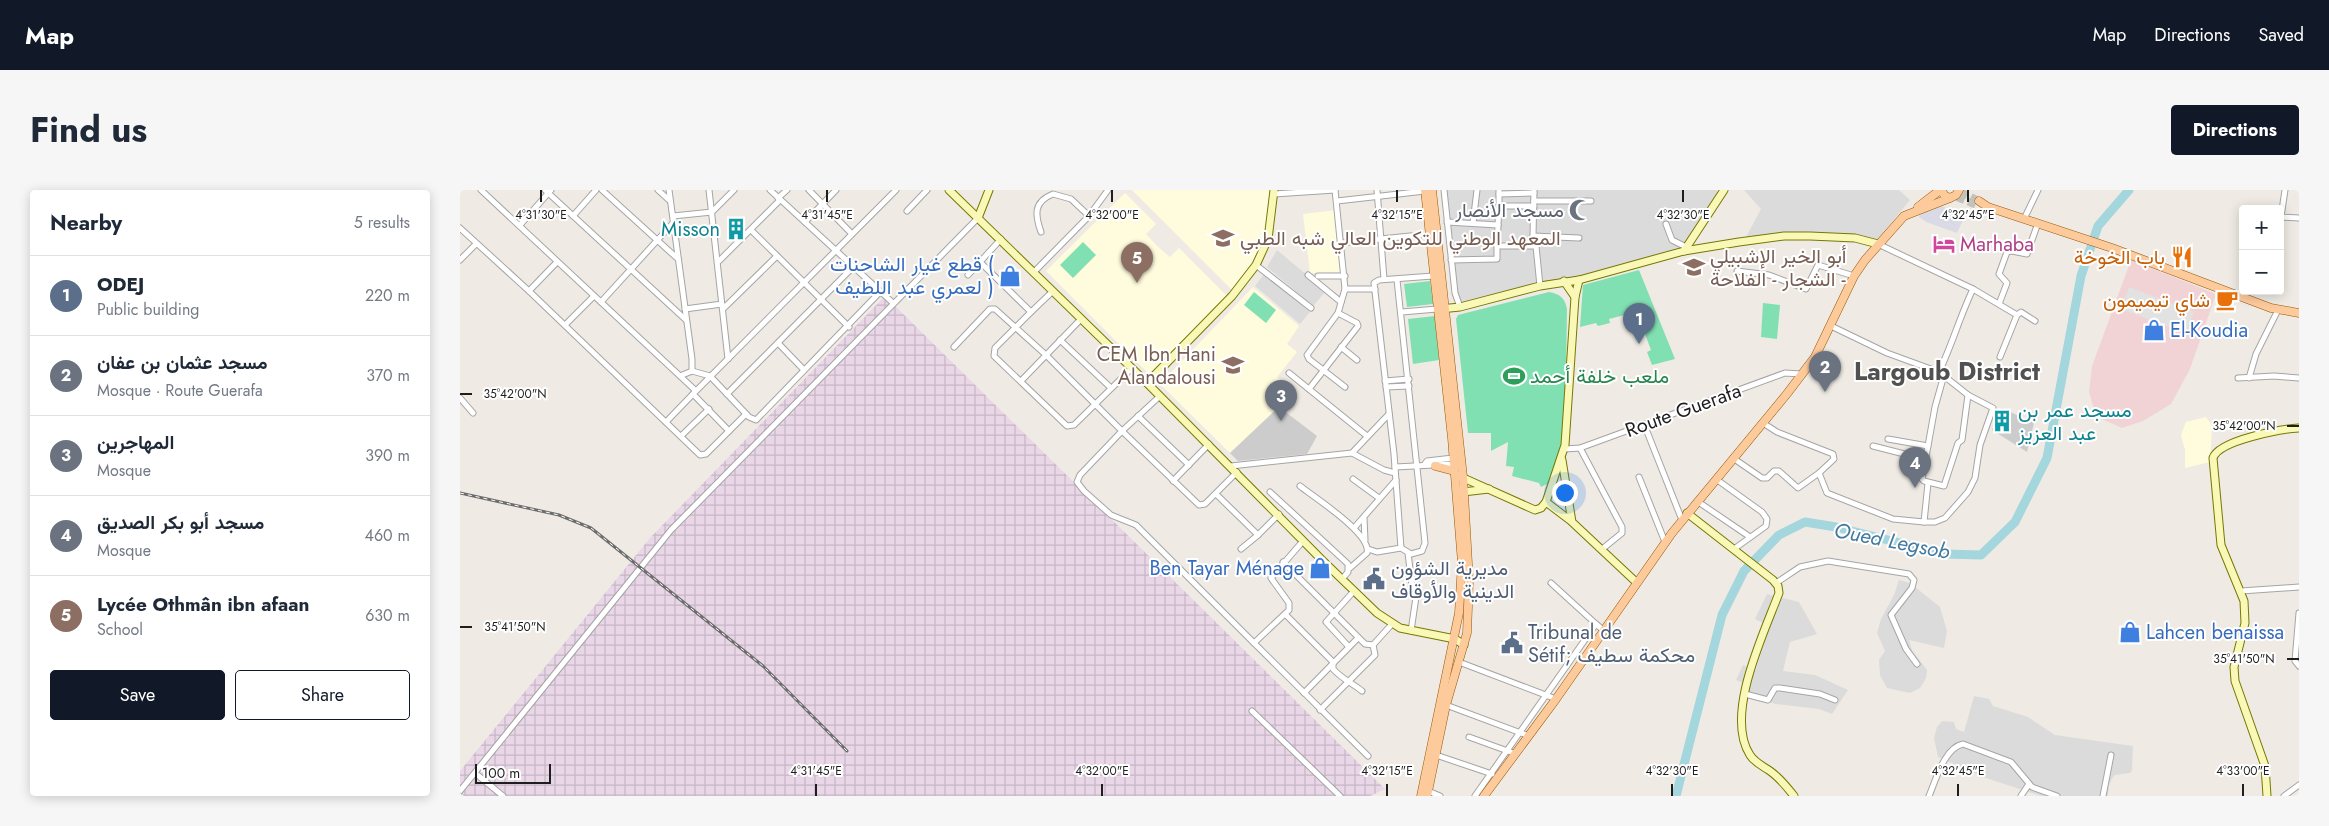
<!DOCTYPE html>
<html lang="en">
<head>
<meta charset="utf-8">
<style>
	body { margin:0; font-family:Jost,Vazirmatn,sans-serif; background:#f6f6f7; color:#1f2937 }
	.controls { position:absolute; right:15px; top:15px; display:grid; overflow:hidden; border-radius:5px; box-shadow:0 2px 12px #0003 }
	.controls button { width:45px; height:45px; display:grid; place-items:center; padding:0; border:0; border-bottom:1px solid #e0e1e3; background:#fff; color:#1f2937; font:25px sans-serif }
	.scale { position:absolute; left:15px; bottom:12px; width:76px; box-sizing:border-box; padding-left:5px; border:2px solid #1e1e1e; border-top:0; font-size:14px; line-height:18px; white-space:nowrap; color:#1e1e1e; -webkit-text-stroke:4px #fff; paint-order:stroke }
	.you { position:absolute; left:1104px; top:302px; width:18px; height:18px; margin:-12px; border:4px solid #fff; border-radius:50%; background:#1a73e8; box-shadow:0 0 0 8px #1a73e833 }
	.badge { display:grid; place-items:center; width:32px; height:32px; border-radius:50%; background:#111827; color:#fff; font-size:16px; font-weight:700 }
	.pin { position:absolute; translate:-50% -41px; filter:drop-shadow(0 1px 2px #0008) }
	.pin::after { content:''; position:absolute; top:26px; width:18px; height:15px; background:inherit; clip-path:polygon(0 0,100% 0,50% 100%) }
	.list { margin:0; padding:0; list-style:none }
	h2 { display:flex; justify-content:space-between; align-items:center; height:65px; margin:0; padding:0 20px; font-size:21px }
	h2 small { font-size:16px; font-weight:400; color:#747a83 }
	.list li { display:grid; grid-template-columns:32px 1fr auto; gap:15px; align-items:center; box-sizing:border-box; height:80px; padding:0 20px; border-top:1px solid #e0e1e3 }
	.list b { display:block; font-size:19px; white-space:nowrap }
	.list p { margin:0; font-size:16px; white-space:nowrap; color:#747a83 }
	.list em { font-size:16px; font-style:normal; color:#747a83 }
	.actions { display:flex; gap:10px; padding:15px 20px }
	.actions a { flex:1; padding:11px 0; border:1px solid #111827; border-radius:5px; text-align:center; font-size:18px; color:#111827 }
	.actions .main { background:#111827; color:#fff }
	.map { position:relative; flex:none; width:1839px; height:606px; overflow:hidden; border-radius:5px }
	header { display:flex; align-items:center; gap:30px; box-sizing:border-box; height:70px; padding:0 25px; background:#111827; color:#fff }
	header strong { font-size:24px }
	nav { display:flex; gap:28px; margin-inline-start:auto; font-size:18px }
	.intro { display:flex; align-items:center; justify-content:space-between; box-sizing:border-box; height:120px; padding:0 30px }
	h1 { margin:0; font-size:35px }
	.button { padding:12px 22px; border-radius:5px; background:#111827; color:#fff; font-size:18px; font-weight:700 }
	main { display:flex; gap:30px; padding:0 30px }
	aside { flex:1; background:#fff; border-radius:5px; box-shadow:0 2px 12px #0003 }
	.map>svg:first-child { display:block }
</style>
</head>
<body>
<header>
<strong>Map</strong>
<nav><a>Map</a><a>Directions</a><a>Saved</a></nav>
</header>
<div class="intro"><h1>Find us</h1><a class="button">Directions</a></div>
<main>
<aside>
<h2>Nearby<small>5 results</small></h2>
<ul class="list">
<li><span class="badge" style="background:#5c6f8a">1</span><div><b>ODEJ</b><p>Public building</p></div><em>220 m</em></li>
<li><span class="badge" style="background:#6b7280">2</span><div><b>مسجد عثمان بن عفان</b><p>Mosque · Route Guerafa</p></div><em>370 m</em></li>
<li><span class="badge" style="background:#6b7280">3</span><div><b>المهاجرين</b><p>Mosque</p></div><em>390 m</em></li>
<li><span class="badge" style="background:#6b7280">4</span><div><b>مسجد أبو بكر الصديق</b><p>Mosque</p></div><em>460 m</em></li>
<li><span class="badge" style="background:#8d6e63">5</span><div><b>Lycée Othmân ibn afaan</b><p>School</p></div><em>630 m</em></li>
</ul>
<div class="actions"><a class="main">Save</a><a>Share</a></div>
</aside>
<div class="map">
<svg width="1839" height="606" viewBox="0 0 1839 606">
	<defs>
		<pattern id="industrial-grid" width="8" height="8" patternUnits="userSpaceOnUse" patternTransform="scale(1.25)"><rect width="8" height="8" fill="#e9d6e7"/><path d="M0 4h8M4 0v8" fill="none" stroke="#c7b7c6"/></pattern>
	</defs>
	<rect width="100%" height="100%" fill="#efebe4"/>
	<g fill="#dcdbdb">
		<polygon points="986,0 1257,0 1257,8 1220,59 1002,117 998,104"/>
		<polygon points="1284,0 1439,0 1450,10 1417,50 1361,42 1286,47 1301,19"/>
		<polygon points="817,60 866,101 853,116 807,77"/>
		<polygon points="804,84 850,122 840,134 795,96"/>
		<polygon points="1439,390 1450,393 1480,417 1487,441 1484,458 1449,450 1452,460 1467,480 1466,488 1460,498 1450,503 1427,498 1420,485 1419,470 1425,461 1417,443 1421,429 1434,405"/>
		<polygon points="1307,404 1339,412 1357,444 1330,452 1323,481 1355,485 1388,500 1372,524 1359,519 1315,514 1286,503 1288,495 1276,490 1283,475 1296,480 1309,436 1295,429"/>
		<polygon points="1514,506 1529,509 1533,516 1568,527 1595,545 1673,556 1672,580 1670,583 1655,585 1653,587 1649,595 1648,606 1581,606 1526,588 1478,567 1474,548 1477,537 1482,531 1494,532 1496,539 1504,542"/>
	</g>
	<polygon fill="#f1d3d5" points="1671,70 1756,104 1730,179 1711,214 1683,231 1662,238 1642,229 1634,219 1629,202 1632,176"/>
	<polygon fill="url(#industrial-grid)" points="425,106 925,599 910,606 0,606 0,581 190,348"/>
	<g fill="#fffcde">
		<polygon points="672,0 812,0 808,42 792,75 773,101"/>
		<polygon points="665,3 696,34 686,44 699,58 710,67 719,58 767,106 689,184 586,81"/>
		<polygon points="877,20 885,82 850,83 843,24"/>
		<polygon points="793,97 839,136 827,154 837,162 817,187 835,201 770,263 700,194"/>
		<polygon points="1746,227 1752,236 1750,272 1725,278 1725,260 1721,245 1726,232"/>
	</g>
	<g fill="#ccc">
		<polygon points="819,217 857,246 847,264 778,271 770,263"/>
		<polygon points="1542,218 1574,233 1567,262 1532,240"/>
	</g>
	<g fill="#81e0b2">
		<polygon points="623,52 636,65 613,88 600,75"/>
		<polygon points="1179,80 1215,169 1192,175 1187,162 1191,160 1182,136 1177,136 1172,123 1149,129 1150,133 1138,136 1136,133 1120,137 1123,95"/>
		<polygon points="970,91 973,114 947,117 944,94"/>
		<polygon points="794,102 816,120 806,133 784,115"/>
		<path d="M1089,102C1100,104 1105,108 1107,119L1105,252L1091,292L1081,297L1079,293L1052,286L1054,277L1046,276L1048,252L1031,261V243H1008L996,129L998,125Z"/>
		<polygon points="1303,113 1320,115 1317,149 1301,147"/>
		<polygon points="975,126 979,170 953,174 948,129"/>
	</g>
	<polygon fill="#e2e2e2" points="1669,97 1734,122 1726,143 1661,119"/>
	<polygon fill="#d9dae5" points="1482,16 1505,26 1497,43 1466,32 1459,27 1461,22"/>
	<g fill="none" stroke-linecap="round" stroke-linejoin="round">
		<polyline stroke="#a4d6de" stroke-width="9" points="1216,606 1262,425 1284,381 1319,345 1345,332 1376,337 1484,364 1521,365 1555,332 1587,268 1621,86 1638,36 1669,0"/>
		<g stroke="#c5c2bc" stroke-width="8" stroke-dasharray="8 4" stroke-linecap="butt">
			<polyline points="1500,2 1519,11"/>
			<polyline points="1497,7 1517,15"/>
		</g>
		<g stroke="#a5a5a5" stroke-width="7">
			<g id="street">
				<polyline points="21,0 235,200"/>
				<polyline points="85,0 226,130"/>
				<polyline points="142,0 218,69"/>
				<polyline points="198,0 209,10"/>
				<polyline points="209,0 232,169 232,181 220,186"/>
				<polyline points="249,0 268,169"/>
				<polyline points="310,0 433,113"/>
				<polyline points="349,0 392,44"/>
				<polyline points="917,0 924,89"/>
				<polyline points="984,0 995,103 1000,117"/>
				<polyline points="1074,0 1073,46 1076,56 1080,96"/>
				<polyline points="1825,0 1821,27 1839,28"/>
				<polyline points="814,4 875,0"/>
				<polyline points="1039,4 1074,3"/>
				<polyline points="318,8 327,0"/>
				<polyline points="877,11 965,1"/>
				<polyline points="1074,11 1131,11"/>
				<polyline points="1039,16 1039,0"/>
				<polyline points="447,21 467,0"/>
				<polyline points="113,26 136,0"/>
				<polyline points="213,26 252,22 274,0"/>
				<polyline points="1564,29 1578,0"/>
				<polyline points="345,32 376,0"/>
				<polyline points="987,32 1038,35 1037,56 1076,56"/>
				<polyline points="1013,33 1017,0"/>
				<polyline points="1206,34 1212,50 1226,57"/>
				<polyline points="60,35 91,0"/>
				<polyline points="1038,35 1039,16 1074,16"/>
				<polyline points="0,38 69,101 240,265 246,264 286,224"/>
				<polyline points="291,40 389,137"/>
				<path d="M581,42C575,25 573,12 593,4L611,9L629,26"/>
				<polyline points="1073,46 1119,48"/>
				<polyline points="881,53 960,45"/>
				<polyline points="1418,54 1513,99 1557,125 1561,122 1575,131"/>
				<polyline points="0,70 16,54"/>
				<polyline points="991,70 1037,69 1037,56"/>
				<polyline points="259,71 320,10"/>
				<polyline points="520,72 571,122 593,101"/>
				<polyline points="796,75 851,118"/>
				<polyline points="1277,81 1309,85 1346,99 1358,75 1394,86"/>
				<polyline points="574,82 629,26 648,0"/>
				<polyline points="508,85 541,49"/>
				<polyline points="848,85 881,112"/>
				<polyline points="858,86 885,86"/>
				<polyline points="885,99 915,99"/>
				<polyline points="69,101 97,72"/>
				<polyline points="141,112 213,33"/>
				<polyline points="1539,114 1547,93 1539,84 1547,62 1552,61 1567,64 1578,33"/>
				<polyline points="264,118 317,66"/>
				<polyline points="225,119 262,114"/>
				<polyline points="571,122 535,158 534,166 607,236 614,235 672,178"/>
				<polyline points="942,122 977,119"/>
				<polyline points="878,123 847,165 849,169 885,197"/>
				<polyline points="105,135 134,106"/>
				<polyline points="1371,136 1427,163 1479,182 1508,205 1533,218 1520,255 1515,288 1508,302 1485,328 1475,332 1464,332"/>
				<polyline points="600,150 651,198"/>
				<polyline points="318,153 344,180"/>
				<polyline points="494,157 530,119 535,119 586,165 662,241 700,206"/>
				<polyline points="881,157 897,170"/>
				<polyline points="1540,167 1557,125"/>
				<polyline points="232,181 250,186 289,227 296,230 420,102"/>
				<path d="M1479,182C1492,155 1500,126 1513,99"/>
				<polyline points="829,183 907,246"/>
				<polyline points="1484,185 1475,217 1462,289 1464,291 1484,296 1498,253 1502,250 1508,205"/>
				<polyline points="1778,188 1814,186 1839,188"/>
				<polyline points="1789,188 1796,164 1818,120"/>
				<polyline points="561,191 621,129"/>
				<polyline points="925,191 949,189"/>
				<polyline points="926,197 949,196"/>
				<polyline points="849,199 898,136 897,133 878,123 885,99 875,0"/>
				<polyline points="267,204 392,78"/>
				<polyline points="0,208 13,223"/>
				<polyline points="678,226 729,275"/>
				<polyline points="206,232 233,204"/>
				<polyline points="1303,233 1317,242 1373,264 1374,269 1359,283 1367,303 1433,329 1464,332 1468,293"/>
				<polyline points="1184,234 1222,330"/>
				<polyline points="269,241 233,204 436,0"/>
				<polyline points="221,246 249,219"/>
				<polyline points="1428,249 1468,256"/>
				<polyline points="1413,256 1464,269"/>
				<polyline points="1120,258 1162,337 1162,343 1141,360"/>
				<polyline points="1105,259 1120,258 1325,183 1341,184"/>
				<polyline points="892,263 924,280 935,283"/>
				<polyline points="1273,268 1302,288 1307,288 1314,281 1319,281 1338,298 1359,283"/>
				<polyline points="964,275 967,271 993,268"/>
				<polyline points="771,276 892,263 929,224"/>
				<polyline points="935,277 993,274"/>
				<polyline points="777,282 745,314 739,315 662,241 620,285 617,292 624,301 651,325 676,335 794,453 829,420 829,413 811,388 843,351"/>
				<polyline points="1179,287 1205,352"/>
				<polyline points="893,289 919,308"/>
				<polyline points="1256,289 1302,322 1307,329 1306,336 1274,359"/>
				<polyline points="713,291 749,254"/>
				<path d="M840,296C855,308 912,344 907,363L890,378"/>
				<polyline points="810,302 888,374 888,382 882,389"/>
				<polyline points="756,304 798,345 819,324"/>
				<polyline points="1237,311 1290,347"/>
				<polyline points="904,328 905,350"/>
				<polyline points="894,338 936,290"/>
				<polyline points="941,358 934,264 914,93 919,90 973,86"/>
				<polyline points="781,359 798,345"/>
				<polyline points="908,359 917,362 941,358 951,364 962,361 965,353 937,90"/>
				<polyline points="948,363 952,396 956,407 951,441"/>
				<polyline points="823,372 905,454 913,455 932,434"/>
				<polyline points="1091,393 1136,434"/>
				<polyline points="1316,393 1340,377 1368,371 1449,384 1454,390 1452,398 1431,425 1446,459 1457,474"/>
				<polyline points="1781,401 1839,397"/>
				<polyline points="1839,423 1835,471 1839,476"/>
				<path d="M825,424L873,472V479C882,489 892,493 902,501"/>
				<polyline points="794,453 908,566"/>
				<polyline points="889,457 866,432 894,401"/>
				<polyline points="999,472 1096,509"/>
				<polyline points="844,503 898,448"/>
				<polyline points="1285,504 1308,510 1315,498 1320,498 1360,504 1375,510"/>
				<polyline points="986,515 1069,546"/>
				<polyline points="860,520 915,465 913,455"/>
				<polyline points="792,521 880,606"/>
				<polyline points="1009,547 1056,564"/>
				<polyline points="976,565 1032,584"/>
				<polyline points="15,583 43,606"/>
				<polyline points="0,601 211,340 518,28"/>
				<polyline points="968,601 980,606"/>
				<polyline points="1015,606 1136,434 1143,440"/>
				<path d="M1469,606C1476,590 1484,558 1503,554L1551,572L1572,597L1597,606"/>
				<polyline points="1561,606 1569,594"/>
				<polyline points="1643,606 1651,565"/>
				<polyline points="1824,606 1839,595"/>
			</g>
		</g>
		<g stroke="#767803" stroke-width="9">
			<g id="secondary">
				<polyline points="489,0 687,193 861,369 917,423 940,438 995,449 1004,455"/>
				<polyline points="518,28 529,0"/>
				<polyline points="1224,61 1264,0"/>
				<polyline points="1104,91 1115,107"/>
				<polyline points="980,119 1000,117 1080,96 1119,90 1224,61 1279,52 1324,46 1350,46 1395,48 1418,54"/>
				<polyline points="687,193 772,106 796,75 808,49 814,0"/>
				<polyline points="1102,270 1112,332 1176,392"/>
				<polyline points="999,286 1075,320 1081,318 1086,312 1105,255 1115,107 1119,90"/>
				<polyline points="1003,302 1029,299"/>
				<polyline points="1086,312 1111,331"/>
				<path d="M1227,323L1313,390L1318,396L1319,403C1304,443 1264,525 1290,565C1295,573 1303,576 1310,581C1320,588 1327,597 1334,606"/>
				<path d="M1807,606L1805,576L1775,491L1774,477L1785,433L1784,411L1761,355L1753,268C1759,250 1822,239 1839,238"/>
			</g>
		</g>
		<g stroke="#995800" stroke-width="9">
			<g id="primary">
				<polyline points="1481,0 1485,6 1490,8 1496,5 1499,0"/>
				<polyline points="1519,11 1528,17 1652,58 1811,118 1839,123"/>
				<polyline points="1458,17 1480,0"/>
				<polyline points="975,276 994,281"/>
				<polyline points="961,606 999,423 1002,373 992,248 965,0"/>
				<polyline points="967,606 986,515 1007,443 1009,391 1003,287 972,0"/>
				<polyline points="1024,606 1096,509 1212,343 1326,205 1355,167 1394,86 1405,70 1444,26 1490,8"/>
			</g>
		</g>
		<use href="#street" stroke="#fff" stroke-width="5"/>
		<use href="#secondary" stroke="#faf8b7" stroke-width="7"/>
		<use href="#primary" stroke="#fdca9c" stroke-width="8"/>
		<g stroke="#6c6c6c" stroke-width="3">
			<polyline id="rail" points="0,303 99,325 131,338 303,476 387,561"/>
		</g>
		<use href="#rail" stroke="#fff" stroke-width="1" stroke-dasharray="4" stroke-linecap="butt"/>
	</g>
	<path fill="none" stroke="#1e1e1e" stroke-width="2" d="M81,12V0M367,12V0M652,12V0M937,12V0M1223,12V0M1508,12V0M0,204H12M1827,236H1839M0,437H12M1827,469H1839M356,606V594M642,606V594M927,606V594M1212,606V594M1498,606V594M1783,606V594"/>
	<defs>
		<g id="mosque-bare" transform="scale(1.725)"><path d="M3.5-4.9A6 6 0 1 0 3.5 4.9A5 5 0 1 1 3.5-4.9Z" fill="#6b7280" stroke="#fff" stroke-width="2.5" paint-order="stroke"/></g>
		<g id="building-bare" transform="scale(1.725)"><path d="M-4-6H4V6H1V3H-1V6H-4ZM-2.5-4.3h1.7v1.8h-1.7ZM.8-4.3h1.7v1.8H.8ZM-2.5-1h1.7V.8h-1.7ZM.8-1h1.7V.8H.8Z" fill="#0f9aa8" stroke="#fff" stroke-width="2.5" paint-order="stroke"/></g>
		<g id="university-bare" transform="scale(1.725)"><path d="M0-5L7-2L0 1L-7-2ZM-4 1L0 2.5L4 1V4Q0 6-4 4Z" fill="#8d6e63" stroke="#fff" stroke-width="2.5" paint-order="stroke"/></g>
		<g id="hotel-bare" transform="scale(1.725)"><path d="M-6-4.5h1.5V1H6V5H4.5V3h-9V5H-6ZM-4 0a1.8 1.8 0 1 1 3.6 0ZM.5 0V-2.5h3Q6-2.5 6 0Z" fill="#d1479c" stroke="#fff" stroke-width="2.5" paint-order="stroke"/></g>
		<g id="restaurant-bare" transform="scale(1.725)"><path d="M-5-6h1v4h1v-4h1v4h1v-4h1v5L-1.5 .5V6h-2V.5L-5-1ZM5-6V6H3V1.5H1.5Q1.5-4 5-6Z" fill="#e8710a" stroke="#fff" stroke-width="2.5" paint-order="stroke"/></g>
		<g id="school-bare" transform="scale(1.725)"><path d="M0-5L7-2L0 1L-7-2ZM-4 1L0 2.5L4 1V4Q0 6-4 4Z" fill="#8d6e63" stroke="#fff" stroke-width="2.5" paint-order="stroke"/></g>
		<g id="shop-bare" transform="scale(1.725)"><path d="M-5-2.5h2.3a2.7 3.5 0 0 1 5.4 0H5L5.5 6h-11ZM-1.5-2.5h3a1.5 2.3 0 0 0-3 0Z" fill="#3f7fe0" stroke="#fff" stroke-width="2.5" paint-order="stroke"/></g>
		<g id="cafe-bare" transform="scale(1.725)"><path d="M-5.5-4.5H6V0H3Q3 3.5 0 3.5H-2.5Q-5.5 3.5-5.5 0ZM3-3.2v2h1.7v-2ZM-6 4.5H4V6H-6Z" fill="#e8710a" stroke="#fff" stroke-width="2.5" paint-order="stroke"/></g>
		<g id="stadium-bare" transform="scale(1.725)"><path d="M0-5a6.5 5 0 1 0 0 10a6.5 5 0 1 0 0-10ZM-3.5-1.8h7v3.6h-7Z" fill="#2e9e5b" stroke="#fff" stroke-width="2.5" paint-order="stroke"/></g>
		<g id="civic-bare" transform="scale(1.725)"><path d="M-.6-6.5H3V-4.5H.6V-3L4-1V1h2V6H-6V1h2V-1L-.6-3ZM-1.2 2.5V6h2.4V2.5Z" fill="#5c6f8a" stroke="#fff" stroke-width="2.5" paint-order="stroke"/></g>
	</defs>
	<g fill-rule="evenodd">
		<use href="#mosque-bare" x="1120" y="20"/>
		<use href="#building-bare" x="276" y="39"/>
		<use href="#university-bare" x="763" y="48"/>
		<use href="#hotel-bare" x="1484" y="54"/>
		<use href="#restaurant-bare" x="1722" y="67"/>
		<use href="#school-bare" x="1234" y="77"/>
		<use href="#shop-bare" x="550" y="86"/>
		<use href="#cafe-bare" x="1767" y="110"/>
		<use href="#shop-bare" x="1694" y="140"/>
		<use href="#school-bare" x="773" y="175"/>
		<use href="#stadium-bare" x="1054" y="186"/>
		<use href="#building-bare" x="1542" y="231"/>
		<use href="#shop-bare" x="860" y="378"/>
		<use href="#civic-bare" x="914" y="389"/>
		<use href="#shop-bare" x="1670" y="442"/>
		<use href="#civic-bare" x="1052" y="453"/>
	</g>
	<g text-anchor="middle" stroke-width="4" stroke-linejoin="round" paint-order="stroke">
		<g font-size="20" fill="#5b616d" stroke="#fff" text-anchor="end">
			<text x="1104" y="27">مسجد الأنصار</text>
		</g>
		<g font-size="20" fill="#0d838f" stroke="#fff" text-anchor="end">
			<text x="260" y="46">Misson</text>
			<text x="1558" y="227" text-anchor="start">مسجد عمر بن<tspan x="1558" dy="23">عبد العزيز</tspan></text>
		</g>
		<g font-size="20" fill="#785e54" stroke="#fff" text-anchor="start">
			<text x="780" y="55">المعهد الوطني للتكوين العالي شبه الطبي</text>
			<text x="1250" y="73">أبو الخير الإشبيلي<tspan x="1250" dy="23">الشجار - الفلاحة -</tspan></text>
			<text x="756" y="171" text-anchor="end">CEM Ibn Hani<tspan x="756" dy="23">Alandalousi</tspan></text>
		</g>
		<g font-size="20" fill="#b23c85" stroke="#fff" text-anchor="start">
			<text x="1500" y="61">Marhaba</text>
		</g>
		<g font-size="20" fill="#c56008" stroke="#fff" text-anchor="end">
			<text x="1705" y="74">باب الخوخة</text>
			<text x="1750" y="117">شاي تيميمون</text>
		</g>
		<g font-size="20" fill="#366cbe" stroke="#fff" text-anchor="end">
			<text x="534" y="81">قطع غيار الشاحنات (<tspan x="534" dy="23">لعمري عبد اللطيف )</tspan></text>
			<text x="1710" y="147" text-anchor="start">El-Koudia</text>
			<text x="844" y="385">Ben Tayar Ménage</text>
			<text x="1686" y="449" text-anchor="start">Lahcen benaissa</text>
		</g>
		<g font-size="20" fill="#27864d" stroke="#fff" text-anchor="start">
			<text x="1070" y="193">ملعب خلفة أحمد</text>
		</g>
		<g font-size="20" fill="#1e1e1e" stroke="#fff">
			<text transform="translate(1223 220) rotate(-20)" y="7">Route Guerafa</text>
		</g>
		<g font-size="20" fill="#4e5e75" stroke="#fff" text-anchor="start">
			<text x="931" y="385">مديرية الشؤون<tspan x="931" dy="23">الدينية والأوقاف</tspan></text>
			<text x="1068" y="449">Tribunal de<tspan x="1068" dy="23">Sétif; محكمة سطيف</tspan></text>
		</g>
		<g font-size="21" font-style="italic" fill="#437aa0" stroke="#fff">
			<text transform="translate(1432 351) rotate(11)" y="7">Oued Legsob</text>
		</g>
		<g font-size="25" font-weight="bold" fill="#515151" stroke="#fff">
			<text x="1487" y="190">Largoub District</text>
		</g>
	</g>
	<g font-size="12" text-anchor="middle" fill="#1e1e1e" stroke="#fff" stroke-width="4" stroke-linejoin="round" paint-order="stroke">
		<text x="81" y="29">4°31'30"E</text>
		<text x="367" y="29">4°31'45"E</text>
		<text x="652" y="29">4°32'00"E</text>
		<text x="937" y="29">4°32'15"E</text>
		<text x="1223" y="29">4°32'30"E</text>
		<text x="1508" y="29">4°32'45"E</text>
		<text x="55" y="208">35°42'00"N</text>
		<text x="1784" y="240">35°42'00"N</text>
		<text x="55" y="441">35°41'50"N</text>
		<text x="1784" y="473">35°41'50"N</text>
		<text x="356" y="585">4°31'45"E</text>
		<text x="642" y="585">4°32'00"E</text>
		<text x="927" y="585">4°32'15"E</text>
		<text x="1212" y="585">4°32'30"E</text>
		<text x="1498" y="585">4°32'45"E</text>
		<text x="1783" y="585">4°33'00"E</text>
	</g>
</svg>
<div class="controls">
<button>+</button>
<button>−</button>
</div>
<div class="scale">100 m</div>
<div class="you"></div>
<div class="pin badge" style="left:1179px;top:154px;background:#5c6f8a">1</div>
<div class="pin badge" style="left:1365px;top:202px;background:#6b7280">2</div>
<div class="pin badge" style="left:821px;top:231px;background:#6b7280">3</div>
<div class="pin badge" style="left:1455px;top:298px;background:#6b7280">4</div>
<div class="pin badge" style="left:677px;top:93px;background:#8d6e63">5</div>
</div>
</main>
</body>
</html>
